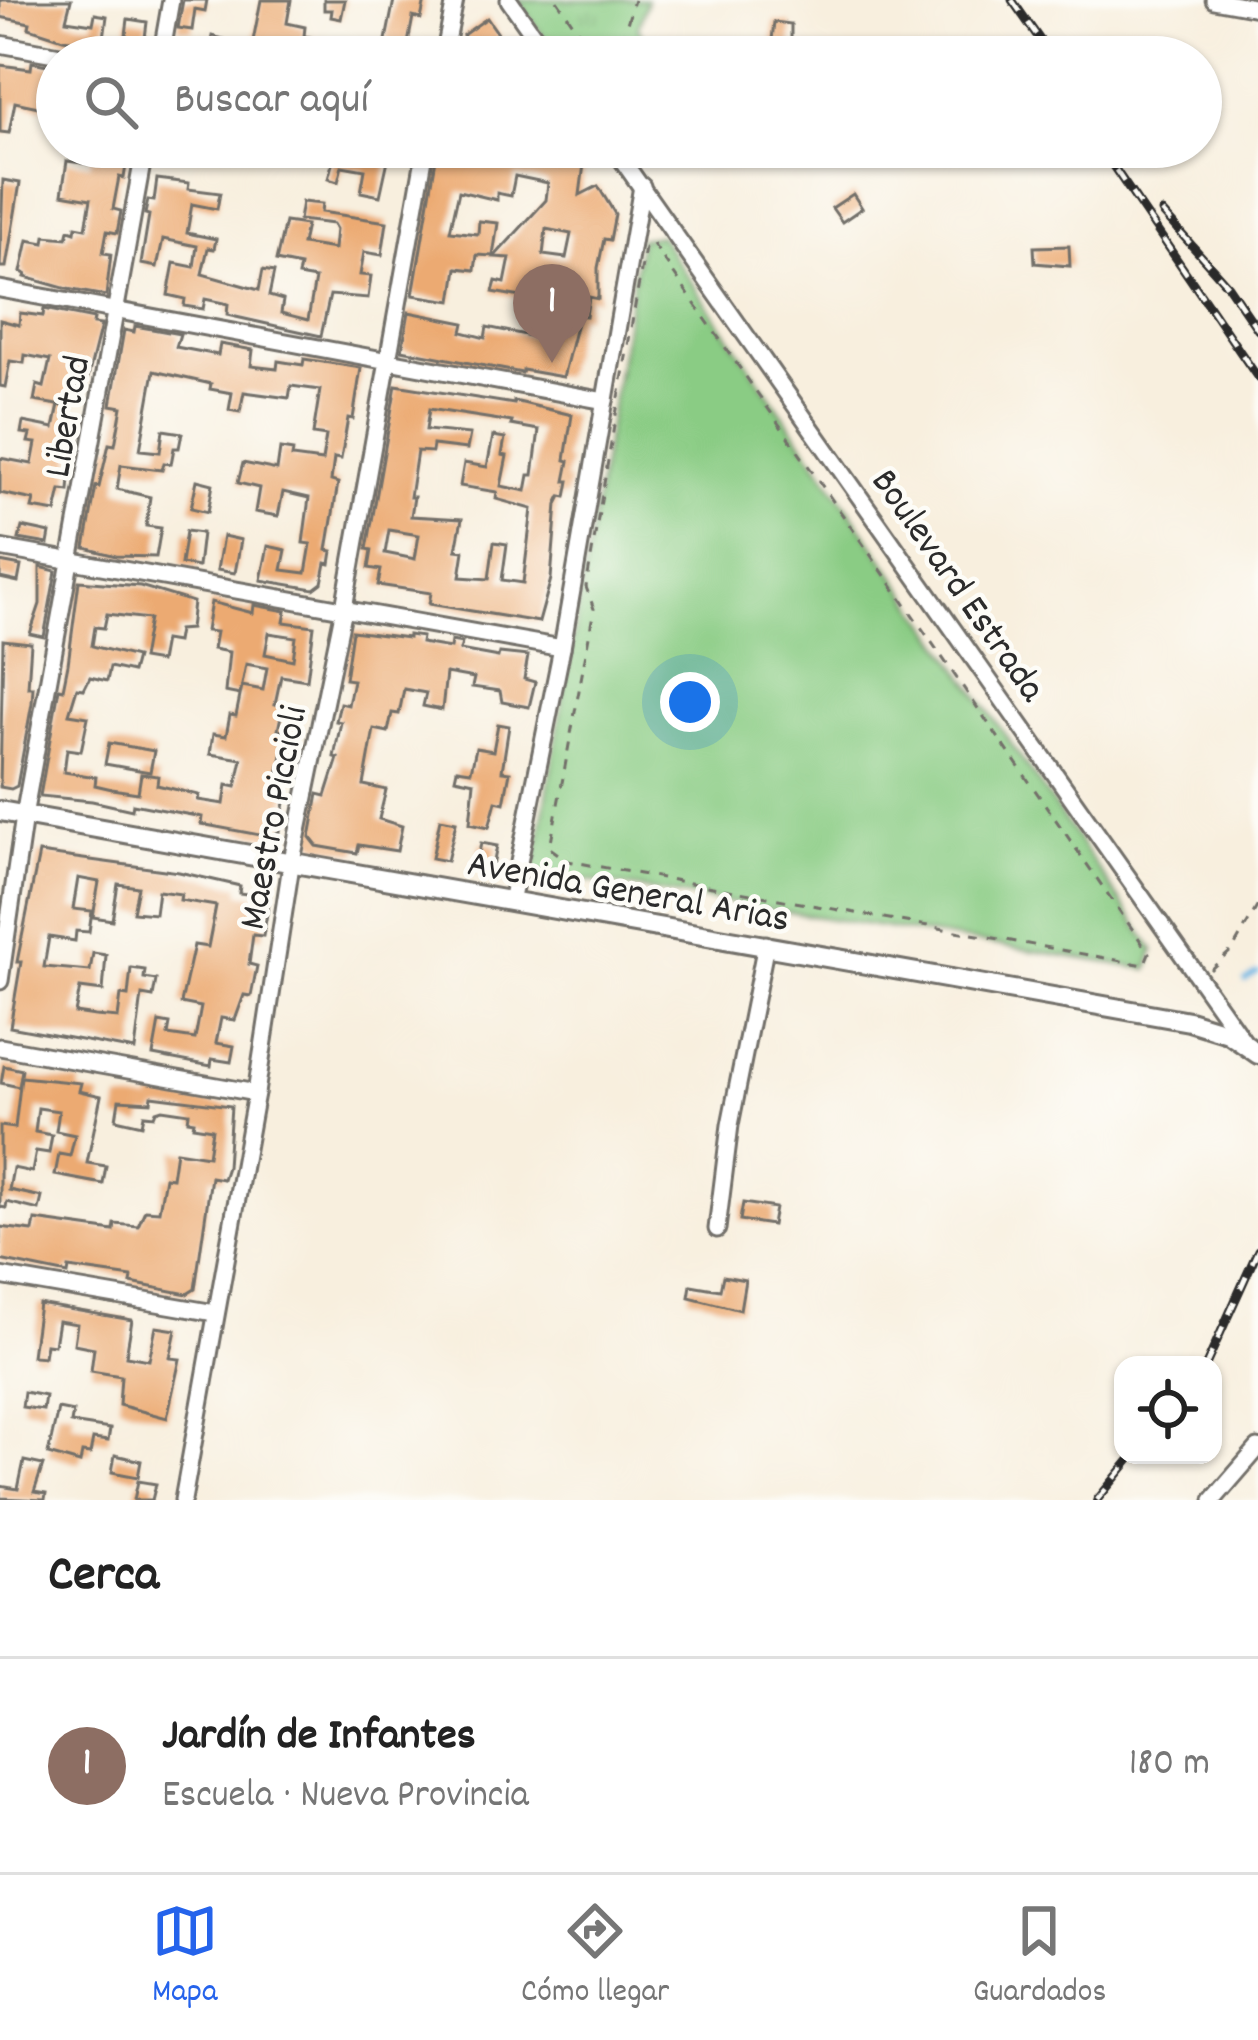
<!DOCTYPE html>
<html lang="es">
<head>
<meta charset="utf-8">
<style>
	body { margin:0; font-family:Dekko,sans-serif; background:#f2f2f2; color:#222 }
	.controls { position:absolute; right:36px; bottom:36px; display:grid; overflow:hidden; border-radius:24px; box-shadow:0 3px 9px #0004 }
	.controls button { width:108px; height:108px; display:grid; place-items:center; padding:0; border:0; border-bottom:3px solid #e0e0e0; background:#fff; color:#222; font:60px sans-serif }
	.you { position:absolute; left:690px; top:702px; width:42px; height:42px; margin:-30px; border:9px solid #fff; border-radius:50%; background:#1a73e8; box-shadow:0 0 0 18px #1a73e833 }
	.badge { display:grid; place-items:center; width:78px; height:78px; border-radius:50%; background:#2563eb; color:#fff; font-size:39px; font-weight:700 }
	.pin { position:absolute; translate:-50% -99px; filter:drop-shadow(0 3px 6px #0008) }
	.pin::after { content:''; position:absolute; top:63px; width:42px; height:36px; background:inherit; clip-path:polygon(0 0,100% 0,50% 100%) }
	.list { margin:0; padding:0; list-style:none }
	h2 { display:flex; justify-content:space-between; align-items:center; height:156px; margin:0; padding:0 48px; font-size:51px }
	h2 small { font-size:39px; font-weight:400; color:#767676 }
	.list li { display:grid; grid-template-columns:78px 1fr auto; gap:36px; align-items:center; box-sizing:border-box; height:216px; padding:0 48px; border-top:3px solid #e0e0e0 }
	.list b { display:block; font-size:45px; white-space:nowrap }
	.list p { margin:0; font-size:39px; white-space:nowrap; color:#767676 }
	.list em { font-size:39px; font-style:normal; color:#767676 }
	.icon { flex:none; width:66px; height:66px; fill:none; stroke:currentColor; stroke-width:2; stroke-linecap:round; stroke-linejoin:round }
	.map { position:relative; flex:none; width:1258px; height:1500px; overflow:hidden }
	.search { position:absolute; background:#fff; box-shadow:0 3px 9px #0004; left:36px; right:36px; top:36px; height:132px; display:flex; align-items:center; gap:30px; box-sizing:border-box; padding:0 42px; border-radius:66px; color:#767676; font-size:45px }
	.sheet { height:372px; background:#fff }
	nav { display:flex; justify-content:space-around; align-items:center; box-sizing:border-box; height:168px; border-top:3px solid #e0e0e0; background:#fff; font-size:33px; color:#767676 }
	nav a { display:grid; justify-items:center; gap:6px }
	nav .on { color:#2563eb }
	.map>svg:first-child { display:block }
</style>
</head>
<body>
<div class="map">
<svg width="1258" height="1500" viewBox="0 0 1258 1500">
	<defs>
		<pattern id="park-tufts" width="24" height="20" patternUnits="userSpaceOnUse" patternTransform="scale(3)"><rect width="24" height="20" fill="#8acc84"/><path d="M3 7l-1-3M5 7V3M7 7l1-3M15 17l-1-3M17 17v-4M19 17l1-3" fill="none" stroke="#77af72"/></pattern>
	</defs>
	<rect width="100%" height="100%" fill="#fdfcf7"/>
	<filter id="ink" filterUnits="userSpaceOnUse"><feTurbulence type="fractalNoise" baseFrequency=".00833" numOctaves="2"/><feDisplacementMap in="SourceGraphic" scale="24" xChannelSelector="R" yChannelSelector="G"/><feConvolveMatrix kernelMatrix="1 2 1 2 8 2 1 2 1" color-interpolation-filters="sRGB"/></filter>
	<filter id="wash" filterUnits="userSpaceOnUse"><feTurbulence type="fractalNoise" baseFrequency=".004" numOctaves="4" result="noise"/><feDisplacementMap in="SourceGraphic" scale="48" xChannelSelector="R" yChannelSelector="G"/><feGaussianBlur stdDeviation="2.7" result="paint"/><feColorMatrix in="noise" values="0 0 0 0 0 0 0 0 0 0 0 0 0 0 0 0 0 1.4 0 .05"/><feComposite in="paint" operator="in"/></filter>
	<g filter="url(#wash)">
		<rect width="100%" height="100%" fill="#f8efde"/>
		<polygon fill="url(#park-tufts)" stroke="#5a7c58" stroke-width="3" points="518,0 647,0 638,27 652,57 558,57"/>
		<polygon fill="#8acc84" stroke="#5a7c58" stroke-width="3" points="659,235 1154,950 1148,969 534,872 640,239"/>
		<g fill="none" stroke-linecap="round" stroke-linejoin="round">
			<polyline stroke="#6bb5e3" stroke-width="4.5" points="1245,981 1258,973"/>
		</g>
		<g id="blocks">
			<g fill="#ecaa72" fill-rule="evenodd">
				<polygon points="0,0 71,0 66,20 93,24 95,14 107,16 103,45 63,39 29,28 30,23 0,17"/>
				<polygon points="183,0 207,0 205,11 195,9 192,30 178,28"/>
				<polygon points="261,0 291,0 287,23 305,27 304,36 315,38 312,57 194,57 196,43 210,46 212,36 252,46"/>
				<polygon points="324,0 345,0 341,19 331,17 332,10 324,10"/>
				<polygon points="394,0 425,0 421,19 413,17 406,54 384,50"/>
				<polygon points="487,18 501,38 494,43 505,57 478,57 463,35"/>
				<polygon points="128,19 147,22 144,46 125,43"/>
				<polygon points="774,22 791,24 791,52 771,49"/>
				<polygon points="32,62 57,67 57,101 45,99 43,108 15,102 9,133 0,132 0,65 31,69"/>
				<polygon points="94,147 129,147 124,178 119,177 113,209 121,211 117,233 107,231 103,253 111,254 106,296 67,289 25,277 26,274 21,272 28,240 44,243 45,236 67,238 69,230 75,232 76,226 86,228 91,199 62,194 67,161 90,164"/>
				<path d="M438,147H479L518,160L520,151L584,164L580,195L598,186L615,214L610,240L604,239L598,268V299L589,297L586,316L579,315L563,377L523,370L522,373L402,350L409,312L464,323L462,332L485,338L487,327L535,337L539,317L525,315L527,303L520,302L521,297L493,292L496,281L505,283L510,258L494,257L546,200L548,183L515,176L511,196L497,193V200L459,191L450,231L478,234L479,221L498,223L493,256L477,255L475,270L457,268L452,301L413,295ZM546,229L571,234L566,258L543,255Z"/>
				<polygon points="336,149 388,160 380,196 361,192 365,170 342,166 338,182 328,179"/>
				<polygon points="157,179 189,183 188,189 220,193 217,209 192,204 187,233 216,239 214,249 208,248 202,274 259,290 263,270 274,272 269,296 283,300 281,313 308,320 315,279 298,276 300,266 276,261 285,222 306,225 302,244 334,249 336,229 333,224 299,220 302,202 322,204 321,212 387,222 382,255 364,252 360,275 371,276 368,298 330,295 321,336 227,315 228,304 205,299 203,309 184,306 185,299 168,295 174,263 194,267 197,246 163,239 157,267 141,264 149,215 145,214 148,200 154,201"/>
				<polygon points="3,180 20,183 6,267 0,267"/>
				<polygon points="853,194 862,208 842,222 832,208"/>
				<polygon points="1069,246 1070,266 1035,263 1034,247"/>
				<polygon points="44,309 94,319 93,324 101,325 85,389 72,386 69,407 34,401 37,385 44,387 50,360 25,355 24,363 10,361 5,387 0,386 0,320 19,325 20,313 43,316"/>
				<polygon points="135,326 180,334 176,347 218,355 220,344 253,350 251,366 277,369 278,361 303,365 304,359 361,368 353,419 348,418 341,459 334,458 331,481 338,483 327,550 332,551 330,564 326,563 322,583 314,589 261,580 268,546 286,550 282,570 306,573 311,544 303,543 309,498 283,492 278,516 255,512 259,488 238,483 243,463 277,470 280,449 293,451 292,457 322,461 326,436 313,434 320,390 291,386 289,398 244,392 240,412 229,410 232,393 210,389 211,384 154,371 140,450 160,452 163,430 182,433 179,448 174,448 171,464 164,463 162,470 121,465 117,489 150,497 146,526 161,528 156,557 116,556 85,548 96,486 99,487 109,444 115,445 122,407 111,405 124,330 134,332"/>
				<path d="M396,385L514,404V401L572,415L565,460L569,461L565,481H569L566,497L561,496L557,504L551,579L539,622L429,604L431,593L378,585L381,570L369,568L372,550L367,549ZM429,409L512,422L511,425L539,430L533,475H529L526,491L501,486L507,456L502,455L505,438L493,436L487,467L464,463L460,486L497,492L496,499L532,509L523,583L502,580L507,544L494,542L489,579L460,577L464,551L456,550L462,519L411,516L414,497H410L417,451L432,452L433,445L467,449L470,434L426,430ZM389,530L419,535L415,559L385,553Z"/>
				<polygon points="59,405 72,408 70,414 81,416 72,451 69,491 61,490 56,512 32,508 34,500 0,493 0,458 32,464 36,443 28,442 30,434 21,433 23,422 54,428"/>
				<polygon points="197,480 213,484 208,512 191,508"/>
				<polygon points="22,527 50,533 48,544 19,539"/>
				<polygon points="186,531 202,533 198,567 181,564"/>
				<polygon points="223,536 241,540 235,573 217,570"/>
				<polygon points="0,562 21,566 18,582 0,578"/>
				<polygon points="40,567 56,571 44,637 30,634 40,604"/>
				<path d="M79,581L140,586L193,602L190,629L178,630L176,642L164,640L160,662L142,659L149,619L107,614L104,628L95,627L92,646L136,657L132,672L110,667L107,681L90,677L84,689L77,688L69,714L88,717L81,751L67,749L64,772L96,777L95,785L112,789L138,793L141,774L158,776L157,785L199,795L198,800L224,804L227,785L236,787L242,759L210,754L213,734L226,736L230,715L236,716L242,686L263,690L267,668L246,664L240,695L225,692L229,652L213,649L216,632L206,631L211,602L253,613L254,605L286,611L284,622L314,626L307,680L281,676L275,704L283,706L278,730L299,734L296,748L284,746L278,774L277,789L287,791L280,831L270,837L201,824L202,817L159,809L133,804L132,810L92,801L40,796L59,688L63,689L68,664ZM269,633L296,637L293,660L265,654Z"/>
				<polygon points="352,631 408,638 408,635 422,637 421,643 450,648 451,641 462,643 460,650 498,657 499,653 528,656 524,679 535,682 529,707 502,702 500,691 472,687 474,678 446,673 442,710 423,706 426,693 404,689 399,714 392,713 388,732 374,729 364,785 386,790 379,819 402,826 397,851 359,845 357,853 317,846 310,837 318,794 326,796 338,758 334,757 341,722 336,721 340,703 348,705 353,680 345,679"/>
				<polygon points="3,640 31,643 28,687 33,687 32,703 17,786 11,789 0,787"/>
				<polygon points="498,724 509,726 502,771 510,772 504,803 496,801 489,827 470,823 474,782 455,778 457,769 471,771 476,748 493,751"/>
				<polygon points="109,743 154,751 150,772 105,764"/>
				<polygon points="440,819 456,822 447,861 432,858"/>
				<polygon points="481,843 497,846 493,866 477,863"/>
				<polygon points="39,853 179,872 240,886 239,893 270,897 263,936 253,935 249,964 257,966 251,996 244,995 235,1020 221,1018 216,1043 234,1046 231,1062 212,1059 211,1066 153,1055 159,1022 170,1024 168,1035 195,1039 201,1007 181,1003 194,945 208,947 216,906 180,900 181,894 158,891 155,914 133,912 138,887 118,884 112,920 93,917 99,882 78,878 73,909 92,911 89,932 76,931 75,941 49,937 44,967 90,971 93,953 106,955 103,991 80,988 75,1013 95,1016 118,1018 121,995 128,996 131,968 145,970 144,978 156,980 153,997 142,995 135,1050 10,1027 21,962 17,962"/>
				<polygon points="4,1066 22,1070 19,1087 1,1083"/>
				<polygon points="21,1077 81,1083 79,1091 101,1096 87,1163 106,1166 103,1184 55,1175 59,1154 70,1156 75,1135 56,1131 59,1111 38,1108 35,1132 52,1135 49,1153 36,1151 32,1172 13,1168 9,1190 42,1197 39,1210 7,1202 6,1208 0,1207 0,1126 15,1128"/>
				<polygon points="152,1096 231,1106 227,1167 223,1179 211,1177 195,1289 187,1294 131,1283 132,1277 69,1268 68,1274 0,1260 0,1227 33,1231 35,1220 114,1231 115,1224 138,1226 145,1210 159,1211 165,1177 172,1178 176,1151 208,1156 212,1129 193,1126 194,1121 188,1120 189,1113 162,1109 156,1111 154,1116 144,1115 142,1125 116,1119 119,1100 151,1102"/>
				<polygon points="743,1203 775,1208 772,1225 740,1220"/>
				<polygon points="723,1276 745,1280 740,1310 689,1297 691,1285 720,1290"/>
				<polygon points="39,1304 132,1320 126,1356 149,1360 156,1327 176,1330 170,1358 180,1359 167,1418 119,1405 121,1376 91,1371 94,1348 74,1344 77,1324 58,1321 54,1345 46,1344 44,1357 32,1356"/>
				<polygon points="24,1392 45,1396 43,1410 22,1407"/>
				<polygon points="58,1409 73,1412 71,1423 110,1429 108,1441 93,1439 90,1454 82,1453 80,1463 48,1454"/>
				<polygon points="115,1455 141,1461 138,1477 112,1472"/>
				<polygon points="24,1461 43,1465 34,1492 46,1494 45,1500 0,1498 0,1486 18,1489"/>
				<polygon points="138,1481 156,1484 152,1500 134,1500"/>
			</g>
		</g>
	</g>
	<g filter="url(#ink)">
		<use href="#blocks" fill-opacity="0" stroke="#73706a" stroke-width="3"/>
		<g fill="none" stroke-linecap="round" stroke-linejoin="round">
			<g stroke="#73706a" stroke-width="21">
				<g id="minor">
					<polyline points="509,0 549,57"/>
					<polyline points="1214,0 1258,8"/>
					<polyline points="0,44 71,57"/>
					<polyline points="161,57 171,0"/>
					<polyline points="444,57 455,0"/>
					<polyline points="581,147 619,154"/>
					<polyline points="613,147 1244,1042"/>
					<polyline points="0,289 605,401"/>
					<polyline points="0,548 562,648"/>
					<polyline points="511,902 562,648 642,186"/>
					<polyline points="0,981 24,816 145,147"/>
					<polyline points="0,1047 256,1093"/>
					<polyline points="717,1229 730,1125 766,944"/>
					<polyline points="0,1276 215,1313"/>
					<polyline points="183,1500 256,1093 291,865 344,608 426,147"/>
					<polyline points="1213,1500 1258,1448"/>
				</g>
			</g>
			<g stroke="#73706a" stroke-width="24">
				<polyline id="major" points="0,811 1189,1021 1228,1033 1258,1054"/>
			</g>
			<g stroke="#73706a" stroke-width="3" stroke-dasharray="9 9" stroke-linecap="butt">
				<polyline points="557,0 596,57"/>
				<polyline points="617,57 634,0"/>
				<polygon points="653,244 1149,953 1144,965 568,861 550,848 594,609 586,587 645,248"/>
				<polyline points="1210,970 1233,949 1258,905"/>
			</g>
			<use href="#minor" stroke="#fff" stroke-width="15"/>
			<use href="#major" stroke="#fff" stroke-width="18"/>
			<g stroke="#2b2b2b" stroke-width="9">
				<g id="rail">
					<polyline points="1012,0 1052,57"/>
					<polyline points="1100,147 1258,378"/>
					<polyline points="1162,212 1228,286 1258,330"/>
					<polyline points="1206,1365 1258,1250"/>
					<polyline points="1097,1500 1134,1455"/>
				</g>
			</g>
			<use href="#rail" stroke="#fdfcf7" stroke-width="4.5" stroke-dasharray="14" stroke-linecap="butt"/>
		</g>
	</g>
	<g text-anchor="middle" stroke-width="9" stroke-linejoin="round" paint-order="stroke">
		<g font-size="39" fill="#2b2b2b" stroke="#fdfcf7">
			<text transform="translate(64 416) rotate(-80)" y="14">Libertad</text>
			<text transform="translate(961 583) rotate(55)" y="14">Boulevard Estrada</text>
			<text transform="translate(270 817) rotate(-79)" y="14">Maestro Piccioli</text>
			<text transform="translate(629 888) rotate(10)" y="14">Avenida General Arias</text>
		</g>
	</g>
</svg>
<div class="controls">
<button><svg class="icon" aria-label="locate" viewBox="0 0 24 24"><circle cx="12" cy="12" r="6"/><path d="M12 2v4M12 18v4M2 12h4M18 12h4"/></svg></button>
</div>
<div class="you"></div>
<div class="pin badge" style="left:552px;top:363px;background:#8d6e63">1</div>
<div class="search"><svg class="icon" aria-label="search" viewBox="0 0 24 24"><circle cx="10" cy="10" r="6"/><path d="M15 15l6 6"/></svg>Buscar aquí</div>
</div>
<section class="sheet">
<h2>Cerca<small></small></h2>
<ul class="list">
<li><span class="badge" style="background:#8d6e63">1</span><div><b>Jardín de Infantes</b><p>Escuela · Nueva Provincia</p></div><em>180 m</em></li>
</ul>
</section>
<nav>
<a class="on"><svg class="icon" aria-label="map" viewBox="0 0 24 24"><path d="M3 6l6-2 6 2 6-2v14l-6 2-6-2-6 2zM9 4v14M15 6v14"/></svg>Mapa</a>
<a><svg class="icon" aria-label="directions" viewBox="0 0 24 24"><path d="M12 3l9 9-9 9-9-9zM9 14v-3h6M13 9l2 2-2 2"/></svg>Cómo llegar</a>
<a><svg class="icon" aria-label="saved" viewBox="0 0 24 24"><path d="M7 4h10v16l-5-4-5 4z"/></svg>Guardados</a>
</nav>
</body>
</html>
